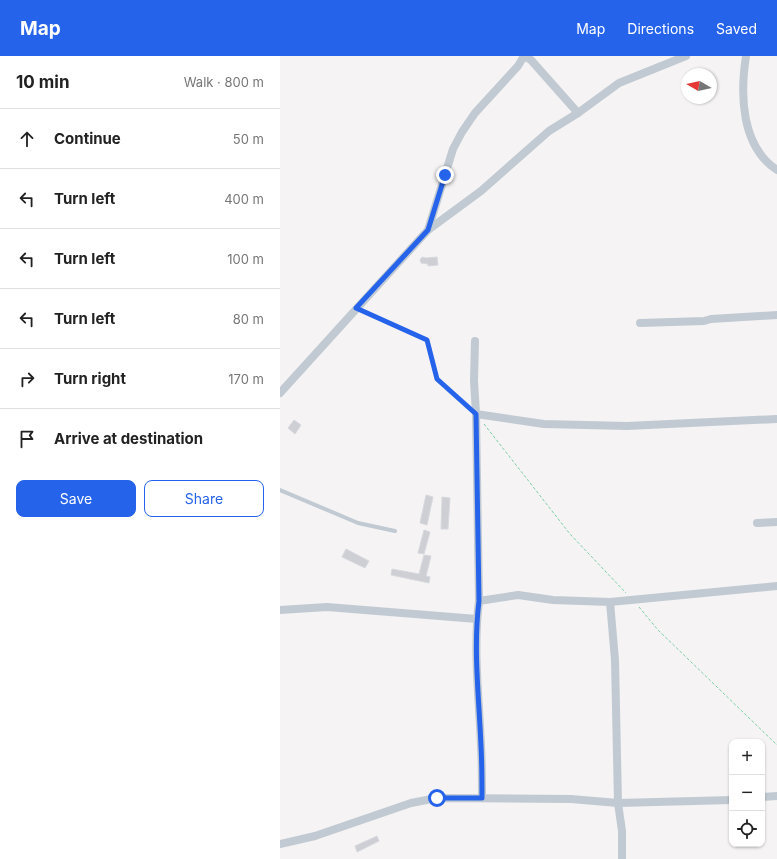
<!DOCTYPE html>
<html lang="en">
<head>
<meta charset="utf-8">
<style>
	body { margin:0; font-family:Inter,sans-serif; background:#f2f2f2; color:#222 }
	.controls { position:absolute; right:12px; bottom:12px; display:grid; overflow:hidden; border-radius:8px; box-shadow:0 1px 3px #0004 }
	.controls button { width:36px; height:36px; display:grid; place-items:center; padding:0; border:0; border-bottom:1px solid #e0e0e0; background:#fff; color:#222; font:20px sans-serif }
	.compass { position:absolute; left:401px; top:12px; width:36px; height:36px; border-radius:50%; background:#fff; box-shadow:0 1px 3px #0004; rotate:279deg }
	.stop { position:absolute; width:12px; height:12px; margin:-9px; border:3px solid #2563eb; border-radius:50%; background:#fff }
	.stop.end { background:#2563eb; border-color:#fff; box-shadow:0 1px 4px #0008 }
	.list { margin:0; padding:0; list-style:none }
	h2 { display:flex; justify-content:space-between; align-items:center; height:52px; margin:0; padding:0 16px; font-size:17px }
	h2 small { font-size:13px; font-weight:400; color:#767676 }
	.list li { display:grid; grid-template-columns:26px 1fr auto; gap:12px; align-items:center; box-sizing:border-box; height:60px; padding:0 16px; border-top:1px solid #e0e0e0 }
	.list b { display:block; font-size:15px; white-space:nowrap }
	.list em { font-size:13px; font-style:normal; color:#767676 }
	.actions { display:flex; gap:8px; padding:12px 16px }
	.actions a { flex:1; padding:9px 0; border:1px solid #2563eb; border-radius:8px; text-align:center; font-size:14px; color:#2563eb }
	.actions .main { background:#2563eb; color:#fff }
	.icon { flex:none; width:22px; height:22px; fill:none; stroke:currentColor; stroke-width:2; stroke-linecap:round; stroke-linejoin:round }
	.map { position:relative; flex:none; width:497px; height:803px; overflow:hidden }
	header { display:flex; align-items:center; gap:24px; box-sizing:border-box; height:56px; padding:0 20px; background:#2563eb; color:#fff }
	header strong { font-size:19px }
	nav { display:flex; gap:22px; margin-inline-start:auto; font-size:14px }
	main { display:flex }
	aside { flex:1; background:#fff }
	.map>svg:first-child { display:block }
</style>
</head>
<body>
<header>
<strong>Map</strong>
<nav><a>Map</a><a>Directions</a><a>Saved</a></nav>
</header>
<main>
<aside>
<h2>10 min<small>Walk · 800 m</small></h2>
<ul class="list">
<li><svg class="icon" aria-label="ahead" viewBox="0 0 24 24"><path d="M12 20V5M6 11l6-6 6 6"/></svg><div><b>Continue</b></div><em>50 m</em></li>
<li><svg class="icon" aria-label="left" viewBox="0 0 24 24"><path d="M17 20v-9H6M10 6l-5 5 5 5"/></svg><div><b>Turn left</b></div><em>400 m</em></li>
<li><svg class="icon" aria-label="left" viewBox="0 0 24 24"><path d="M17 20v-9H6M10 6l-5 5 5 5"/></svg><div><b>Turn left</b></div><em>100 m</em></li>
<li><svg class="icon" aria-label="left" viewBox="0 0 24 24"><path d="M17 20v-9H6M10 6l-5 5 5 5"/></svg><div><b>Turn left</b></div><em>80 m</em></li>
<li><svg class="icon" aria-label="right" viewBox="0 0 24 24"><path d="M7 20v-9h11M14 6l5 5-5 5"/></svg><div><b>Turn right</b></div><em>170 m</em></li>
<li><svg class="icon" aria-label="arrive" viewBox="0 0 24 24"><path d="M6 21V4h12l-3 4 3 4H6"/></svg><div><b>Arrive at destination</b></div></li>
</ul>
<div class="actions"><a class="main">Save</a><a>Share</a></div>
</aside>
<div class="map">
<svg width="497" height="803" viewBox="0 0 497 803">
	<rect width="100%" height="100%" fill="#f5f3f3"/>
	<g fill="#cdcfd5" stroke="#d7d9de">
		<polygon points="142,201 146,202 157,201 158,209 148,210 148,208 141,207 140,204"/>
		<polygon points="14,364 21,369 15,378 8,372"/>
		<polygon points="146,439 153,441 147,469 140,467"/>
		<polygon points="162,441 170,442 168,473 161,473"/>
		<polygon points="144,474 150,476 144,498 138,497"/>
		<polygon points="66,493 89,505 85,512 62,501"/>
		<polygon points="144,499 151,500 146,520 150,521 149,527 111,519 112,513 139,518"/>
		<polygon points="97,780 99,785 77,796 75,790"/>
	</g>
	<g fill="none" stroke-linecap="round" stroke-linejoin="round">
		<g stroke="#7ad0a6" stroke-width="1" stroke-dasharray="3 2" stroke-linecap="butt">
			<polyline points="84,256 147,284 157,323 188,351"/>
			<polyline points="204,368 290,478 346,537"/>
			<polyline points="359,551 378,574 497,689"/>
		</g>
		<polyline stroke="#c1cad2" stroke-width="4" points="0,434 78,467 115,475"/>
		<g stroke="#c1cad2" stroke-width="8">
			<polyline points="244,0 251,4 298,57"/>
			<path d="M466,0C460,39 461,90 497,114"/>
			<polyline points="148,174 201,135 269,75 298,57 339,27 406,0"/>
			<polyline points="360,267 424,265 431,263 497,259"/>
			<path d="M195,285L194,325L196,358L199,545C193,593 199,641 201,690C202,707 202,725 202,742"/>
			<polyline points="0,337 148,174 173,93 182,76 195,57 238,10 244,0"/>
			<polyline points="196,358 264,368 347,370 497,363"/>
			<polyline points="477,467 497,466"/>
			<polyline points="199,545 238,539 273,544 330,546 497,530"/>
			<polyline points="330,546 335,604 338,747 342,775 342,803"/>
			<polyline points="0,554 47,551 197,563"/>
			<polyline points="482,741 497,740"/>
			<polyline points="0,788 35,780 131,747 157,742 291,743 338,747 452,744"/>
		</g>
	</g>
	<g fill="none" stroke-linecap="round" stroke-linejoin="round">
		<path stroke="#2563eb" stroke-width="5" d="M157,742H202C202,725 202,707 201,690C199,641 193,593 199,545L196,358L157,323L147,284L76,252L148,174L165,119"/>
	</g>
</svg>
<div class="controls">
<button>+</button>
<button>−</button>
<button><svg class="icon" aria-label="locate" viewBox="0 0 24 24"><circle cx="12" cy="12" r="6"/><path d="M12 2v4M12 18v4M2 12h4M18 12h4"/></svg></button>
</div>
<svg class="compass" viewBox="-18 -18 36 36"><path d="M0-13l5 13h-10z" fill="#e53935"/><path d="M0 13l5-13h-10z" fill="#767676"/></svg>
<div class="stop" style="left:157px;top:742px"></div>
<div class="stop end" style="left:165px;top:119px"></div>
</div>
</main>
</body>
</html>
